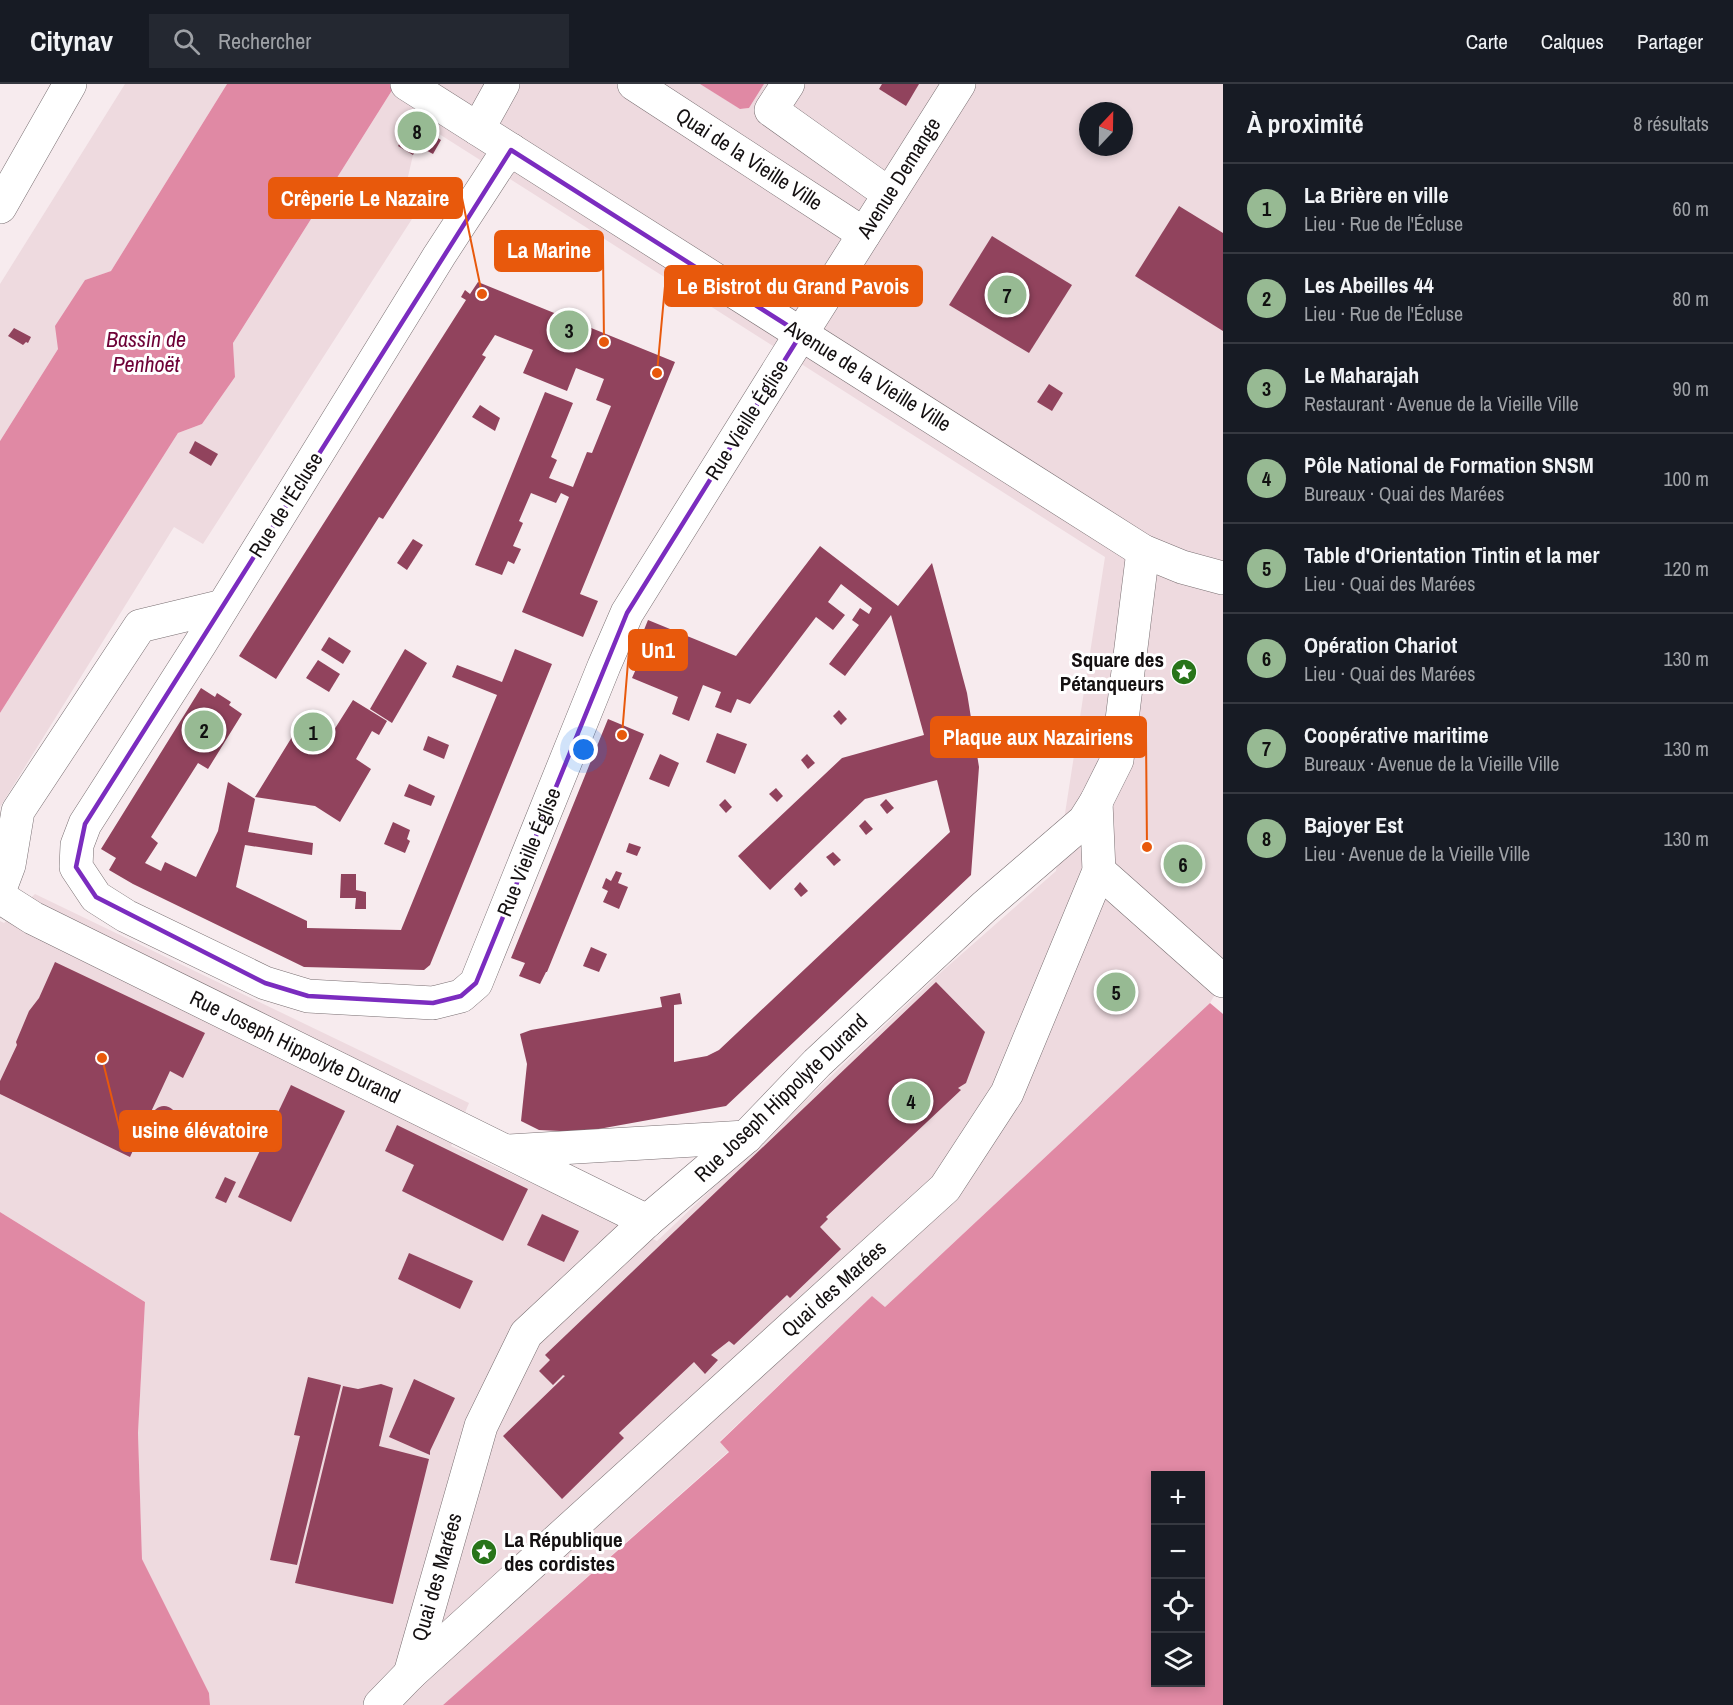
<!DOCTYPE html>
<html lang="fr">
<head>
<meta charset="utf-8">
<style>
	body { margin:0; font-family:"Archivo Narrow",sans-serif; background:#242831; color:#f1f3f6 }
	.controls { position:absolute; right:18px; bottom:18px; display:grid; overflow:hidden; border-radius:0px; box-shadow:0 3px 9px #0003 }
	.controls button { width:54px; height:54px; display:grid; place-items:center; padding:0; border:0; border-bottom:2px solid #363941; background:#171b24; color:#f1f3f6; font:30px sans-serif }
	.compass { position:absolute; left:1079px; top:18px; width:54px; height:54px; border-radius:50%; background:#171b24; box-shadow:0 3px 9px #0003; rotate:22deg }
	.you { position:absolute; left:584px; top:666px; width:21px; height:21px; margin:-15px; border:4px solid #fff; border-radius:50%; background:#1a73e8; box-shadow:0 0 0 9px #1a73e833 }
	.badge { display:grid; place-items:center; width:39px; height:39px; border-radius:50%; background:#97ba93; color:#111; font-size:20px; font-weight:700 }
	.pin { position:absolute; translate:-50% -50%; border:3px solid #fff; box-shadow:0 2px 6px #0006 }
	.list { margin:0; padding:0; list-style:none }
	h2 { display:flex; justify-content:space-between; align-items:center; height:78px; margin:0; padding:0 24px; font-size:26px }
	h2 small { font-size:20px; font-weight:400; color:#9ea1a6 }
	.list li { display:grid; grid-template-columns:39px 1fr auto; gap:18px; align-items:center; box-sizing:border-box; height:90px; padding:0 24px; border-top:2px solid #363941 }
	.list b { display:block; font-size:22px; white-space:nowrap }
	.list p { margin:0; font-size:20px; white-space:nowrap; color:#9ea1a6 }
	.list em { font-size:20px; font-style:normal; color:#9ea1a6 }
	.icon { flex:none; width:33px; height:33px; fill:none; stroke:currentColor; stroke-width:2; stroke-linecap:round; stroke-linejoin:round }
	.map { position:relative; flex:none; width:1223px; height:1621px; overflow:hidden }
	header { display:flex; align-items:center; gap:36px; box-sizing:border-box; height:84px; padding:0 30px; background:#171b24; border-bottom:2px solid #363941 }
	header strong { font-size:28px }
	nav { display:flex; gap:33px; margin-inline-start:auto; font-size:21px }
	.search { width:420px; height:54px; background:#242831; display:flex; align-items:center; gap:15px; box-sizing:border-box; padding:0 21px; border-radius:0px; color:#9ea1a6; font-size:22px }
	main { display:flex }
	aside { flex:1; background:#171b24 }
	.map>svg:first-child { display:block }
</style>
</head>
<body>
<header>
<strong>Citynav</strong>
<div class="search"><svg class="icon" aria-label="search" viewBox="0 0 24 24"><circle cx="10" cy="10" r="6"/><path d="M15 15l6 6"/></svg>Rechercher</div>
<nav><a>Carte</a><a>Calques</a><a>Partager</a></nav>
</header>
<main>
<div class="map">
<svg width="1223" height="1621" viewBox="0 0 1223 1621">
	<rect width="100%" height="100%" fill="#f7ebee"/>
	<g fill="#eedadf" fill-rule="evenodd">
		<polygon points="125,0 227,0 111,187 85,196 58,265 0,357 0,200"/>
		<path d="M396,0H700L741,25L749,24L764,0H1223V897L1210,919L885,1223L872,1212L720,1357L729,1367L443,1621H210L209,1609L142,1475L138,1349L145,1218L0,1128V837L4,839L35,810L469,1019L451,1062L657,1157L939,890L1056,787L1105,473L414,34L398,62L413,71L404,110L421,121L203,460L174,443L0,723V629L178,349L202,340L235,293L233,259ZM1088,27H1124V63H1088Z"/>
	</g>
	<g fill="#e089a4" fill-rule="evenodd">
		<polygon points="227,0 396,0 233,259 235,293 202,340 178,349 0,629 0,357 58,265 55,242 85,196 111,187"/>
		<polygon points="700,0 764,0 749,24 740,25"/>
		<path d="M1210,919L1223,930V1621H443L729,1368L720,1358L872,1212L885,1223ZM1156,1392H1200V1598H1156Z"/>
		<polygon points="0,1128 145,1218 138,1349 142,1475 209,1609 210,1621 0,1621"/>
	</g>
	<g fill="#91435d">
		<polygon points="882,0 919,0 906,22 879,5"/>
		<polygon points="412,38 441,56 433,70 418,62 413,71 398,62"/>
		<polygon points="1179,122 1223,149 1223,247 1135,192"/>
		<polygon points="992,152 1072,201 1029,269 949,221"/>
		<polygon points="478,198 675,278 580,510 598,517 583,553 522,528 569,413 561,409 556,419 531,409 519,437 523,439 513,462 521,465 514,480 508,477 502,491 475,481 545,308 573,319 551,373 557,376 549,394 573,403 587,368 592,369 611,322 596,316 604,295 576,284 567,307 523,289 533,266 495,251 482,271 486,273 435,354 383,435 379,433 276,595 239,572 466,216 461,213 465,206 470,210"/>
		<polygon points="14,244 31,253 28,259 26,258 23,261 8,252"/>
		<polygon points="1049,300 1063,309 1052,327 1037,318"/>
		<polygon points="480,321 500,334 495,347 472,333"/>
		<polygon points="195,357 218,370 211,382 189,369"/>
		<polygon points="413,455 423,461 407,486 397,479"/>
		<polygon points="820,462 898,522 932,479 967,609 979,683 971,791 726,1022 582,1048 539,1046 521,1037 527,980 520,950 531,946 662,923 660,913 680,909 682,920 674,921 674,978 707,972 719,966 950,748 937,696 865,715 770,806 738,772 842,674 924,651 891,531 845,592 829,580 859,541 852,536 860,524 869,530 872,524 841,500 828,518 845,531 833,546 816,533 750,620 737,615 731,629 715,623 721,608 703,601 689,637 672,630 678,613 632,594 640,576 633,573 648,536 736,572"/>
		<polygon points="329,553 351,567 343,580 321,566"/>
		<polygon points="405,565 427,579 392,639 370,625"/>
		<polygon points="515,565 552,580 430,881 424,886 304,883 133,800 109,786 116,774 101,765 201,604 215,613 217,609 231,618 229,621 242,630 208,685 198,679 151,753 158,759 145,779 161,787 165,778 196,793 218,747 228,698 255,715 248,748 313,759 312,771 245,761 236,803 307,837 307,844 401,846 497,611 452,593 457,581 502,598"/>
		<polygon points="318,576 340,590 329,608 306,594"/>
		<polygon points="353,616 387,637 379,651 372,647 356,675 371,685 340,738 315,722 255,713 300,640 327,657"/>
		<polygon points="839,626 847,635 841,641 833,632"/>
		<polygon points="608,635 644,650 547,888 546,888 540,900 519,892 525,879 511,874"/>
		<polygon points="717,649 747,660 735,690 706,678"/>
		<polygon points="428,652 449,661 444,675 423,666"/>
		<polygon points="660,670 679,679 669,703 649,695"/>
		<polygon points="807,670 815,679 808,685 801,676"/>
		<polygon points="409,700 435,712 431,722 404,712"/>
		<polygon points="776,704 783,712 777,718 769,710"/>
		<polygon points="725,715 732,723 726,729 719,721"/>
		<polygon points="886,715 894,724 887,730 880,721"/>
		<polygon points="865,736 873,745 866,751 859,742"/>
		<polygon points="393,738 410,746 407,755 410,757 405,769 384,760"/>
		<polygon points="629,759 641,763 637,772 626,768"/>
		<polygon points="833,768 841,776 834,782 826,773"/>
		<polygon points="616,787 622,789 618,799 628,803 619,825 603,818 608,807 602,804 606,794 611,797"/>
		<polygon points="341,790 356,790 356,806 366,808 366,825 355,825 356,814 340,814"/>
		<polygon points="800,798 808,807 801,813 794,805"/>
		<polygon points="591,863 607,870 599,888 583,882"/>
		<polygon points="55,878 205,949 183,994 170,987 130,1073 0,1010 0,997 17,961 16,958 29,927 39,914"/>
		<polygon points="936,898 985,948 966,999 958,1004 961,1006 826,1133 828,1135 820,1143 841,1165 790,1214 787,1211 734,1261 729,1257 711,1271 718,1276 705,1290 694,1278 619,1349 624,1354 562,1415 503,1352 565,1292 563,1291 553,1301 539,1287 550,1276 545,1271"/>
		<polygon points="291,1001 345,1027 291,1138 238,1113"/>
		<circle cx="164" cy="1034" r="12"/>
		<polygon points="397,1041 528,1105 503,1157 402,1107 414,1081 385,1067"/>
		<polygon points="225,1093 236,1098 226,1119 215,1114"/>
		<polygon points="542,1130 579,1147 564,1178 527,1161"/>
		<polygon points="409,1169 473,1197 460,1225 398,1195"/>
		<polygon points="308,1293 341,1301 297,1481 270,1476 300,1352 294,1351"/>
		<polygon points="414,1295 455,1314 430,1367 430,1371 389,1353"/>
		<polygon points="381,1300 393,1304 379,1362 429,1375 393,1520 295,1499 343,1302 358,1305"/>
	</g>
	<g fill="none" stroke-linecap="round" stroke-linejoin="round">
		<g stroke="#796f72" stroke-width="34">
			<g id="minor">
				<polyline points="407,0 1143,467 1182,483 1223,494"/>
				<polyline points="634,0 864,150"/>
				<polyline points="788,0 771,26 889,110"/>
				<polyline points="478,45 503,0"/>
				<polyline points="511,66 499,80 439,172 200,560 85,740 77,761 76,783 96,813 126,832 265,899 308,912 433,919 461,912 476,899 604,582 627,529 801,250 959,0"/>
				<polyline points="0,123 70,0"/>
				<polyline points="1099,787 1223,897"/>
				<polyline points="0,805 9,781 18,727 140,542 223,522"/>
				<polyline points="0,813 33,834 647,1137"/>
				<polyline points="508,1067 746,1053"/>
				<polyline points="410,1590 481,1342 526,1250 647,1137 746,1053 817,979 984,823 1084,737 1096,718 1117,676 1143,467"/>
				<polyline points="380,1621 410,1590 945,1104 1007,1009 1099,787 1096,718"/>
			</g>
		</g>
		<use href="#minor" stroke="#fff" stroke-width="33"/>
	</g>
	<path fill="none" stroke="#7b2cbf" stroke-width="4.5" stroke-linejoin="round" d="M511,66L801,250L627,529L476,899L461,912L433,919L308,912L265,899L96,813L76,783L85,740Z"/>
	<defs>
		<g id="sight-disc" transform="scale(1.35)"><circle r="9.5" fill="#287419" stroke="#fff"/><path d="M0-6L1.8-2.2L6-1.7L2.9 1.2L3.7 5.4L0 3.3L-3.7 5.4L-2.9 1.2L-6-1.7L-1.8-2.2Z" fill="#fff"/></g>
	</defs>
	<g fill-rule="evenodd">
		<use href="#sight-disc" x="1184" y="588"/>
		<use href="#sight-disc" x="484" y="1468"/>
	</g>
	<g text-anchor="middle" stroke-width="6" stroke-linejoin="round" paint-order="stroke">
		<g font-size="21" fill="#141011" stroke="#fff">
			<text transform="translate(749 75) rotate(33)" y="7">Quai de la Vieille Ville</text>
			<text transform="translate(899 94) rotate(-58)" y="7">Avenue Demange</text>
			<text transform="translate(868 292) rotate(32)" y="7">Avenue de la Vieille Ville</text>
			<text transform="translate(747 336) rotate(-58)" y="7">Rue Vieille Église</text>
			<text transform="translate(286 421) rotate(-58)" y="7">Rue de l'Écluse</text>
			<text transform="translate(529 768) rotate(-68)" y="7">Rue Vieille Église</text>
			<text transform="translate(295 963) rotate(26)" y="7">Rue Joseph Hippolyte Durand</text>
			<text transform="translate(781 1014) rotate(-44)" y="7">Rue Joseph Hippolyte Durand</text>
			<text transform="translate(834 1205) rotate(-42)" y="7">Quai des Marées</text>
			<text transform="translate(437 1493) rotate(-74)" y="7">Quai des Marées</text>
		</g>
		<g font-size="21" font-weight="bold" fill="#141011" stroke="#fff" text-anchor="end">
			<text x="1164" y="583">Square des<tspan x="1164" dy="24">Pétanqueurs</tspan></text>
			<text x="504" y="1463" text-anchor="start">La République<tspan x="504" dy="24">des cordistes</tspan></text>
		</g>
		<g font-size="22" font-style="italic" fill="#6e0237" stroke="#fff">
			<text x="146" y="263">Bassin de<tspan x="146" dy="25">Penhoët</tspan></text>
		</g>
	</g>
	<path fill="none" stroke="#e8590c" stroke-width="2" d="M482 210L462 114M604 258L603 167M657 289L665 202M622 651L629 566M1147 763L1146 653M102 974L120 1047"/>
	<g fill="#e8590c" stroke="#fff" stroke-width="2">
		<circle cx="482" cy="210" r="6"/>
		<circle cx="604" cy="258" r="6"/>
		<circle cx="657" cy="289" r="6"/>
		<circle cx="622" cy="651" r="6"/>
		<circle cx="1147" cy="763" r="6"/>
		<circle cx="102" cy="974" r="6"/>
	</g>
	<g fill="#e8590c" stroke="#e8590c" stroke-width="2">
		<rect x="269" y="94" width="193" height="40" rx="6"/>
		<rect x="495" y="147" width="108" height="40" rx="6"/>
		<rect x="665" y="182" width="257" height="40" rx="6"/>
		<rect x="629" y="546" width="58" height="40" rx="6"/>
		<rect x="931" y="633" width="215" height="40" rx="6"/>
		<rect x="120" y="1027" width="161" height="40" rx="6"/>
	</g>
	<g font-size="22" text-anchor="middle" font-weight="bold" fill="#fff">
		<text x="365" y="122">Crêperie Le Nazaire</text>
		<text x="549" y="174">La Marine</text>
		<text x="793" y="210">Le Bistrot du Grand Pavois</text>
		<text x="658" y="574">Un1</text>
		<text x="1038" y="661">Plaque aux Nazairiens</text>
		<text x="200" y="1054">usine élévatoire</text>
	</g>
</svg>
<div class="controls">
<button>+</button>
<button>−</button>
<button><svg class="icon" aria-label="locate" viewBox="0 0 24 24"><circle cx="12" cy="12" r="6"/><path d="M12 2v4M12 18v4M2 12h4M18 12h4"/></svg></button>
<button><svg class="icon" aria-label="layers" viewBox="0 0 24 24"><path d="M12 4l9 5-9 5-9-5zM3 14l9 5 9-5"/></svg></button>
</div>
<svg class="compass" viewBox="-18 -18 36 36"><path d="M0-13l5 13h-10z" fill="#e53935"/><path d="M0 13l5-13h-10z" fill="#9ea1a6"/></svg>
<div class="you"></div>
<div class="pin badge" style="left:313px;top:648px">1</div>
<div class="pin badge" style="left:204px;top:646px">2</div>
<div class="pin badge" style="left:569px;top:246px">3</div>
<div class="pin badge" style="left:911px;top:1017px">4</div>
<div class="pin badge" style="left:1116px;top:908px">5</div>
<div class="pin badge" style="left:1183px;top:780px">6</div>
<div class="pin badge" style="left:1007px;top:211px">7</div>
<div class="pin badge" style="left:417px;top:47px">8</div>
</div>
<aside>
<h2>À proximité<small>8 résultats</small></h2>
<ul class="list">
<li><span class="badge">1</span><div><b>La Brière en ville</b><p>Lieu · Rue de l'Écluse</p></div><em>60 m</em></li>
<li><span class="badge">2</span><div><b>Les Abeilles 44</b><p>Lieu · Rue de l'Écluse</p></div><em>80 m</em></li>
<li><span class="badge">3</span><div><b>Le Maharajah</b><p>Restaurant · Avenue de la Vieille Ville</p></div><em>90 m</em></li>
<li><span class="badge">4</span><div><b>Pôle National de Formation SNSM</b><p>Bureaux · Quai des Marées</p></div><em>100 m</em></li>
<li><span class="badge">5</span><div><b>Table d'Orientation Tintin et la mer</b><p>Lieu · Quai des Marées</p></div><em>120 m</em></li>
<li><span class="badge">6</span><div><b>Opération Chariot</b><p>Lieu · Quai des Marées</p></div><em>130 m</em></li>
<li><span class="badge">7</span><div><b>Coopérative maritime</b><p>Bureaux · Avenue de la Vieille Ville</p></div><em>130 m</em></li>
<li><span class="badge">8</span><div><b>Bajoyer Est</b><p>Lieu · Avenue de la Vieille Ville</p></div><em>130 m</em></li>
</ul>
</aside>
</main>
</body>
</html>
